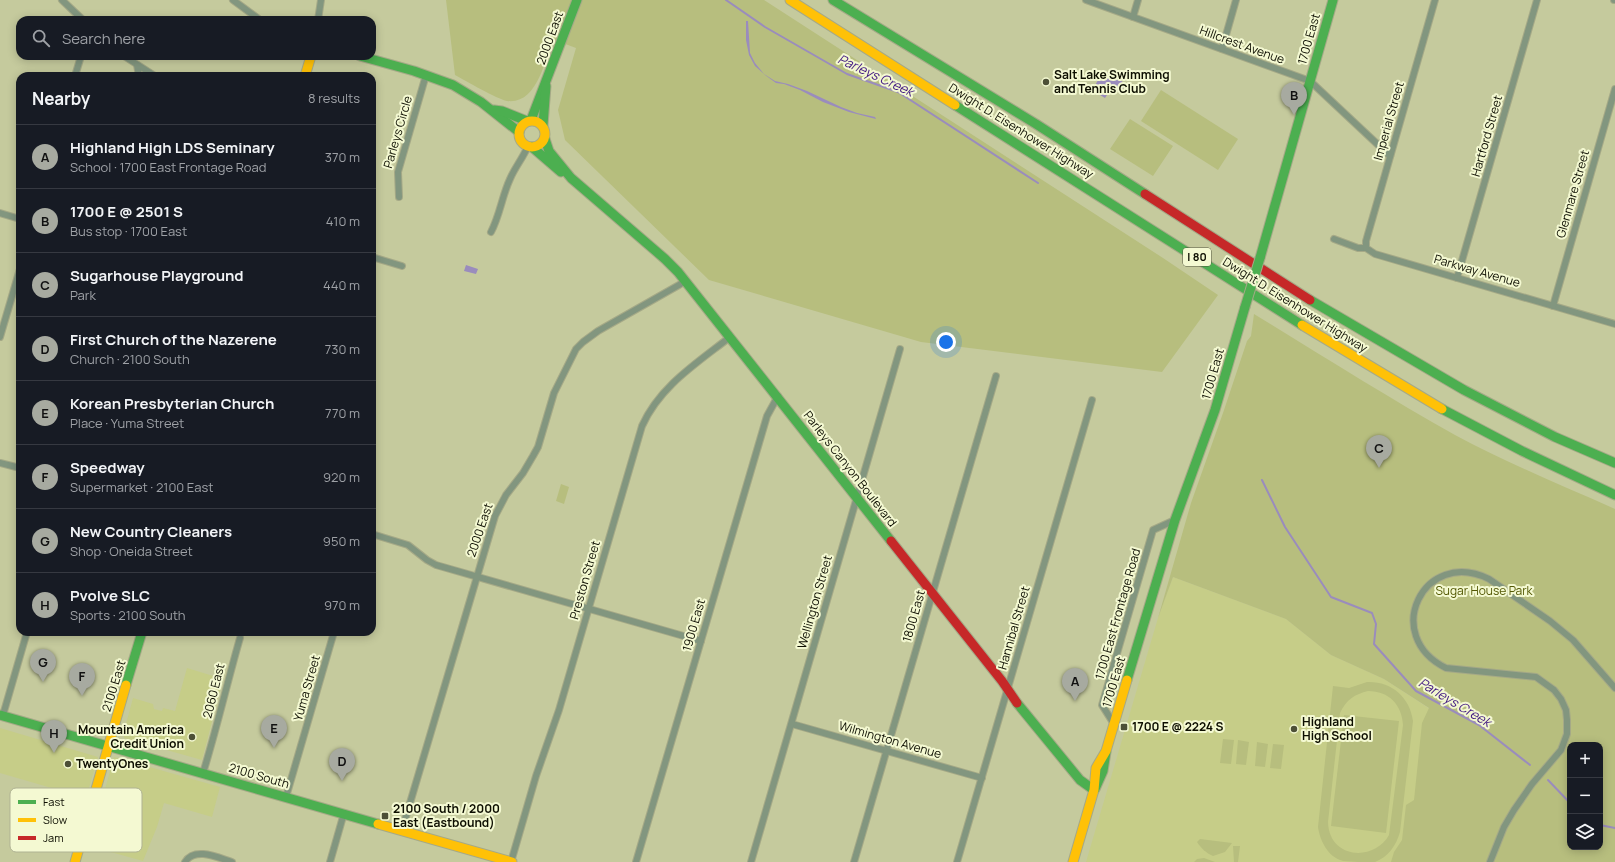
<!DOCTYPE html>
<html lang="en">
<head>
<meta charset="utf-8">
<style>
	body { margin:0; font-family:Manrope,sans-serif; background:#242831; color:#f1f3f6 }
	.controls { position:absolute; right:12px; bottom:12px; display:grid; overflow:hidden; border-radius:8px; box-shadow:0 2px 10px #0003 }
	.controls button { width:36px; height:36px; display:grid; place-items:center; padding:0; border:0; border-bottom:1px solid #363941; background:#171b24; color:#f1f3f6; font:20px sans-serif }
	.you { position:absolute; left:946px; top:342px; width:14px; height:14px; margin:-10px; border:3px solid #fff; border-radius:50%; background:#1a73e8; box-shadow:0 0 0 6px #1a73e833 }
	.badge { display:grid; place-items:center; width:26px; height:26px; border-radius:50%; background:#a7aaa0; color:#111; font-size:13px; font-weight:700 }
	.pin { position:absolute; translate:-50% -33px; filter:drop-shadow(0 1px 2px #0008) }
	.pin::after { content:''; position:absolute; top:21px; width:14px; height:12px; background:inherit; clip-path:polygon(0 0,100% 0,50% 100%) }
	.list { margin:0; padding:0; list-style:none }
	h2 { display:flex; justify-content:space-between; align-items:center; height:52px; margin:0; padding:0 16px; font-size:17px }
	h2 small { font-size:13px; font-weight:400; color:#9ea1a6 }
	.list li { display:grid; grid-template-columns:26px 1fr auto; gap:12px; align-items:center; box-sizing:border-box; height:64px; padding:0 16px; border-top:1px solid #363941 }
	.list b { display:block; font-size:15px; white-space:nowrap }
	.list p { margin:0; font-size:13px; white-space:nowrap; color:#9ea1a6 }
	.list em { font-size:13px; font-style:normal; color:#9ea1a6 }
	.icon { flex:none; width:22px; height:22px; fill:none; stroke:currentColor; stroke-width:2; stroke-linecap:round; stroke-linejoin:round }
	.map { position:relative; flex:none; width:1615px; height:862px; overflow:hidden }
	.search { position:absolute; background:#171b24; box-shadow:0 2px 10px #0003; left:16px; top:16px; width:360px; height:44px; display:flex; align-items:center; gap:10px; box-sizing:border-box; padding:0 14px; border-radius:12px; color:#9ea1a6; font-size:15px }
	.panel { position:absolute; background:#171b24; box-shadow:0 2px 10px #0003; left:16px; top:72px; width:360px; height:564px; border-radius:12px }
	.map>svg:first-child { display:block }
</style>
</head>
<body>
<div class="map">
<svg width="1615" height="862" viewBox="0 0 1615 862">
	<rect width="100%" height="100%" fill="#c5ca9d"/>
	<g fill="#c6cd88">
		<polygon points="1173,577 1286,619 1331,655 1384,679 1517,766 1471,862 1086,862 1158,618"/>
		<polygon points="187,668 223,679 202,760 124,738 124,731 133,698 153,704 154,709 162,711 163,708 175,711"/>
		<polygon points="0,728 98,757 86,798 0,773"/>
		<polygon points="114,757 220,787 212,817 164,803 157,827 143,861 89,846"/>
	</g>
	<g fill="#b7be7e" fill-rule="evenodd">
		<path d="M446,0H764L1163,258L1218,295L1162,372L921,342L709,280L565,140L558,110L576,48L552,39C546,59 537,105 507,101C497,99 466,81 455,75Z"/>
		<polygon points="1161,90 1238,139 1218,170 1141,121"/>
		<polygon points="1130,119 1173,146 1153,176 1110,149"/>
		<path d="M1254,314C1321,355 1387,397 1455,435C1507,463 1561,485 1615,509V862H1391L1394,852L1402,840L1406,805L1414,800L1422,723L1429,708L1384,679L1331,655L1286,619L1173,577L1158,618L1191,503L1223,413L1247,341L1251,336ZM1570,745H1600V847H1570Z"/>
		<polygon points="561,484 569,487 564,504 556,501"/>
		<path d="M1367,682C1391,681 1410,697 1413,721L1400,832C1396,846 1388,857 1375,862C1365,862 1352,862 1343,861C1328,857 1320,841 1318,827L1333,686L1349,688ZM1368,691C1389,691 1402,705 1403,725L1389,835C1374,862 1329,859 1328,822L1340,713C1346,700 1355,694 1368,691Z"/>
		<polygon points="1344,715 1399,721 1386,833 1331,826"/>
		<polygon points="1223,739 1234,740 1231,764 1220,763"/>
		<polygon points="1238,740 1249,742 1246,765 1236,764"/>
		<polygon points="1257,742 1268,744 1265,767 1255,766"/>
		<polygon points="1273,744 1284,745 1281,769 1270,768"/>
		<path d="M1200,839L1232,843L1225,852L1213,856C1206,853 1201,848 1197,842Z"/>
		<polygon points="1233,846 1240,846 1238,862 1234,862"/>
		<polygon points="1204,858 1215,862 1194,862 1197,859"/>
	</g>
	<g fill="#9a8cbd">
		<polygon points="746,21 748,21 750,53 755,63 764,74 775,81 788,84 807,91 841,107 857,113 875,117 876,119 849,112 823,102 800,90 784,84 776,83 765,75 755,66 749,55 746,40"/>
		<polygon points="1104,70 1126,84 1120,93 1110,87 1105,94 1107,95 1105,98 1090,89 1091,86 1094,87"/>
		<polygon points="466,265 478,269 476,274 464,271"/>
	</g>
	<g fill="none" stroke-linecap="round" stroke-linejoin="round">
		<g stroke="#9a8cbd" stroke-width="2">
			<polyline points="726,0 765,27 847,74 898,92 1038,183"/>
			<polyline points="1262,480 1285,527 1331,597 1372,613 1376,624 1374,644 1416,691 1479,725 1530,765"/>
			<polyline points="1548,780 1570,803"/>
			<polyline points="1600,825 1615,828"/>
		</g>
		<g stroke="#a5a987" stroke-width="8">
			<g id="street">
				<polyline points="62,0 83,20"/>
				<polyline points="233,0 260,20"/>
				<polyline points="1086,0 1310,81 1390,156"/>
				<polyline points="1614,0 1615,0"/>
				<polyline points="1133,17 1138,0"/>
				<polyline points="318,20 321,0"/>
				<polyline points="1222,49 1236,0"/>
				<polyline points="124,56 155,76"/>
				<polyline points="137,65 139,76"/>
				<polyline points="75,76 81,56"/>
				<polyline points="399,197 398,172 426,75"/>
				<polyline points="0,213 20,219"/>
				<path d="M491,232C500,215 502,196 510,179C515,167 523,158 528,146"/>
				<polyline points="1334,239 1358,248 1366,248 1375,254 1615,324"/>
				<polyline points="1366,248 1366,241 1435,0"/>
				<polyline points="372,257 402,266"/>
				<polyline points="1457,278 1537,0"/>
				<polyline points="1553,306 1615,89"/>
				<polyline points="0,337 20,269"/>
				<polyline points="0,463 20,468"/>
				<polyline points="372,534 408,545 427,560 436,565 701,641"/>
				<polyline points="3,715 27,632"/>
				<polyline points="792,724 982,778"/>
				<polyline points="1114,724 1102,705 1153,530 1175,520"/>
				<path d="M203,773C217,728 227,683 240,638"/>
				<polyline points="286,797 334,632"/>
				<polyline points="402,830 495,516 506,495 523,473 533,456 538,447 554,393 576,349 583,342 598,331 679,285 685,281"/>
				<path d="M185,862C195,846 219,858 232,862"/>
				<polyline points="330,862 344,813"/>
				<path d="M511,862L536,776L559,710L642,426C660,386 697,363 730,337"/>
				<polyline points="636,862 767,416 778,396"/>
				<polyline points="751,862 900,349"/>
				<polyline points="854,862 996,376"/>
				<polyline points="957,862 1092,400"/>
				<path d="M1490,862L1504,827L1514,810L1532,784L1561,750L1567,734V720L1566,710L1561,699L1554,690L1536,677L1446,668C1381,636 1423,547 1489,579L1550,621L1573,640L1615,688"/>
			</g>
		</g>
		<g stroke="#a5a987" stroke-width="11">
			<g id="fast">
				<polyline points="833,0 1036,124 1145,194"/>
				<polyline points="360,56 414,71 453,85 481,102 519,132"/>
				<polyline points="955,105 1302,325"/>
				<polyline points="494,110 502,111 527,121"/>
				<polyline points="531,120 577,0"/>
				<polyline points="543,125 546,86"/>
				<polyline points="545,139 549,151 571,178 665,259 678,272 891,541"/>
				<polyline points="532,147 561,172"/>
				<polyline points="1260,258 1333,0"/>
				<polyline points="1310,300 1464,390 1555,437 1615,463"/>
				<polyline points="1442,409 1522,451 1615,495"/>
				<polyline points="1127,680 1175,520 1215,410 1245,307"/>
				<polyline points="126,685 142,632"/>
				<polyline points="1017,703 1080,780 1094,790"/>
				<polyline points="0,715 378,824"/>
				<polyline points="1095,789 1103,771 1106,752"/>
			</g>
		</g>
		<g stroke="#a5a987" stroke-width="11">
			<g id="slow">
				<polyline points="790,0 955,105"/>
				<polyline points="305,76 311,56"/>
				<circle cx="532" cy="134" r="13"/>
				<polyline points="1302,325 1442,409"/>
				<polyline points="378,824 512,862"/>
				<polyline points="75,862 126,685"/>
				<polyline points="1073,862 1094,790 1096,768 1106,751 1127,680"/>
			</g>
		</g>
		<g stroke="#a5a987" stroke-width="11">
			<g id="jam">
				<polyline points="1145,194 1310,300"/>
				<polyline points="891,541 1002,681 1017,703"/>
			</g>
		</g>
		<use href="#street" stroke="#82967f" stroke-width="6"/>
		<use href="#fast" stroke="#4caf50" stroke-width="9"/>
		<use href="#slow" stroke="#ffc107" stroke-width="9"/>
		<use href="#jam" stroke="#c62828" stroke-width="9"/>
		<g stroke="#a5a987" stroke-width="11" stroke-linecap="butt">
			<polyline id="fast-bridge" points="1245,307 1260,258"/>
		</g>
		<use href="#fast-bridge" stroke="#4caf50" stroke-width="9"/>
	</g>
	<g fill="#4d5037" stroke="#f4f9d2" stroke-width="1.5">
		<circle cx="1046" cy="82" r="4"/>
		<rect x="1120" y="723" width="8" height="8" rx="2"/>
		<circle cx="1294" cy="729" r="4"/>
		<circle cx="192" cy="737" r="4"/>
		<circle cx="68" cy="764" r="4"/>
		<rect x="381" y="812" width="8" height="8" rx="2"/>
	</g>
	<g text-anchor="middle" stroke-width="4" stroke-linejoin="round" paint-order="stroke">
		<rect fill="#f4f9d2" stroke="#52543f" stroke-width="1" x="1183" y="248" width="28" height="18" rx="3"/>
		<g font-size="11" font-weight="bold" fill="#0d0e00">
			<text x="1197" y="261">I 80</text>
		</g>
		<g font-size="12" fill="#0d0e00" stroke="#f4f9d2">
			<text transform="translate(550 38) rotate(-70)" y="4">2000 East</text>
			<text transform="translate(1309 39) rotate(-74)" y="4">1700 East</text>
			<text transform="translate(1242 45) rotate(20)" y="4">Hillcrest Avenue</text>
			<text transform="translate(1389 121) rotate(-74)" y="4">Imperial Street</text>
			<text transform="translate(1021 131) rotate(32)" y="4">Dwight D. Eisenhower Highway</text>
			<text transform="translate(398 132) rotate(-74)" y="4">Parleys Circle</text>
			<text transform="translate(1487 136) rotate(-74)" y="4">Hartford Street</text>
			<text transform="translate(1573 194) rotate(-74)" y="4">Glenmare Street</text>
			<text transform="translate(1477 271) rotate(16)" y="4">Parkway Avenue</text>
			<text transform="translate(1295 305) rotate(32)" y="4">Dwight D. Eisenhower Highway</text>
			<text transform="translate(1213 374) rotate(-74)" y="4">1700 East</text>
			<text transform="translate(850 469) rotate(52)" y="4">Parleys Canyon Boulevard</text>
			<text transform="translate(480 530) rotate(-71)" y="4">2000 East</text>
			<text transform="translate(585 580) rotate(-74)" y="4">Preston Street</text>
			<text transform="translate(815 602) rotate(-74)" y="4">Wellington Street</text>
			<text transform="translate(1118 614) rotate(-74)" y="4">1700 East Frontage Road</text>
			<text transform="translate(914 616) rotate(-74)" y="4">1800 East</text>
			<text transform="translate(694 625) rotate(-74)" y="4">1900 East</text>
			<text transform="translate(1014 628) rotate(-74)" y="4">Hannibal Street</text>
			<text transform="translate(1114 682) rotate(-73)" y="4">1700 East</text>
			<text transform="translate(114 686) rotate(-73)" y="4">2100 East</text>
			<text transform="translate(307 688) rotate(-74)" y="4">Yuma Street</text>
			<text transform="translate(214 691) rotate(-76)" y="4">2060 East</text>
			<text transform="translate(890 740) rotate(16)" y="4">Wilmington Avenue</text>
			<text transform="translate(259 776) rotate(16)" y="4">2100 South</text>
		</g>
		<g font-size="12" font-weight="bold" fill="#0d0e00" stroke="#f4f9d2" text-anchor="start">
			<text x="1054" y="79">Salt Lake Swimming<tspan x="1054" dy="14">and Tennis Club</tspan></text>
			<text x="1302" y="726">Highland<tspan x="1302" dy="14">High School</tspan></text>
			<text x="1132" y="731">1700 E @ 2224 S</text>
			<text x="184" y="734" text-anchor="end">Mountain America<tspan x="184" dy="14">Credit Union</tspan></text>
			<text x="76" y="768">TwentyOnes</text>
			<text x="393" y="813">2100 South / 2000<tspan x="393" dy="14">East (Eastbound)</tspan></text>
		</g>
		<g font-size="12" fill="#545905" stroke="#f4f9d2">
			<text x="1484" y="595">Sugar House Park</text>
		</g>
		<g font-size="13" font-style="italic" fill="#411882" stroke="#f4f9d2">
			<text transform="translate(876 75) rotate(25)" y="5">Parleys Creek</text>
			<text transform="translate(1455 702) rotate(31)" y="5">Parleys Creek</text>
		</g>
	</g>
	<rect x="10" y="788" width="132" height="64" rx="6" fill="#f4f9d2" stroke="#afb293" stroke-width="1"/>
	<rect x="18" y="800" width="18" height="4" fill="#4caf50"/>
	<rect x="18" y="818" width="18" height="4" fill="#ffc107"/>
	<rect x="18" y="836" width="18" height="4" fill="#c62828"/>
	<g font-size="11" fill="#0d0e00">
		<text x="43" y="806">Fast</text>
		<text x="43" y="824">Slow</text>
		<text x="43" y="842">Jam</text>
	</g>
</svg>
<div class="controls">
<button>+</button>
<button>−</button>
<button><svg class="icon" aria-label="layers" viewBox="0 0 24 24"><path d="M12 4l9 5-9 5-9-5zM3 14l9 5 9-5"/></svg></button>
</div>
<div class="you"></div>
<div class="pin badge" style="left:1075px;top:701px">A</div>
<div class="pin badge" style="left:1294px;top:115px">B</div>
<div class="pin badge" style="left:1379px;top:468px">C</div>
<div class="pin badge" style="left:342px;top:781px">D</div>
<div class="pin badge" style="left:274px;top:748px">E</div>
<div class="pin badge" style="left:82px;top:696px">F</div>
<div class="pin badge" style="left:43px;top:682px">G</div>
<div class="pin badge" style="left:54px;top:753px">H</div>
<div class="search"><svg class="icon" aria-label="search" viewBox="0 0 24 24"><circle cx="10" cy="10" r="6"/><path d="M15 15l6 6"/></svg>Search here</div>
<section class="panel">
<h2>Nearby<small>8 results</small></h2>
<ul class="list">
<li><span class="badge">A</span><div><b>Highland High LDS Seminary</b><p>School · 1700 East Frontage Road</p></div><em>370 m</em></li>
<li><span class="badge">B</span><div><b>1700 E @ 2501 S</b><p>Bus stop · 1700 East</p></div><em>410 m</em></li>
<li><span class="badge">C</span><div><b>Sugarhouse Playground</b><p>Park</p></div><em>440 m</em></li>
<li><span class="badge">D</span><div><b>First Church of the Nazerene</b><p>Church · 2100 South</p></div><em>730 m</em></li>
<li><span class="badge">E</span><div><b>Korean Presbyterian Church</b><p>Place · Yuma Street</p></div><em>770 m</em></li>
<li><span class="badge">F</span><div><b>Speedway</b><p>Supermarket · 2100 East</p></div><em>920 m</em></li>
<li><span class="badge">G</span><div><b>New Country Cleaners</b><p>Shop · Oneida Street</p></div><em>950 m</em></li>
<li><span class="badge">H</span><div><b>Pvolve SLC</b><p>Sports · 2100 South</p></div><em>970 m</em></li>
</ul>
</section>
</div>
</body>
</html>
